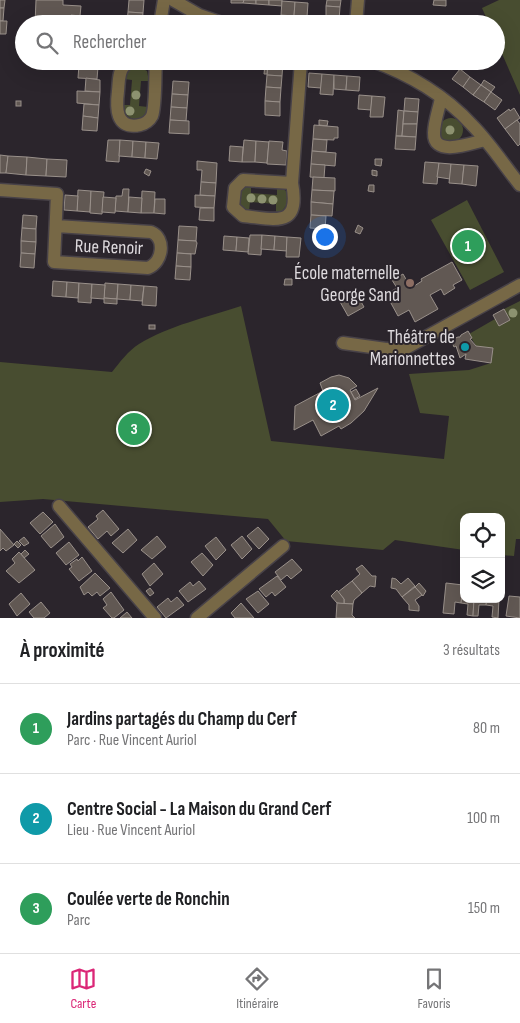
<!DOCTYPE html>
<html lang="fr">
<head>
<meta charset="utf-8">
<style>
	body { margin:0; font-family:"Sofia Sans Condensed",sans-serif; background:#f6f6f6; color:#202124 }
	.controls { position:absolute; right:15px; bottom:15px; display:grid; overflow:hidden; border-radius:10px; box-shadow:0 5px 20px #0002 }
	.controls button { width:45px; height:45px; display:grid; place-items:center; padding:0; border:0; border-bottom:1px solid #e0e0e0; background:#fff; color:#202124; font:25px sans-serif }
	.you { position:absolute; left:324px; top:236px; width:18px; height:18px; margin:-12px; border:4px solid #fff; border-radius:50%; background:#1a73e8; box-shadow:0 0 0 8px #1a73e833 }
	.badge { display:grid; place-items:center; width:32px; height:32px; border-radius:50%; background:#db2777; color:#fff; font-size:16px; font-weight:700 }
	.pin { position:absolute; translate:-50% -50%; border:2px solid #fff; box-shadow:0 1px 5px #0006 }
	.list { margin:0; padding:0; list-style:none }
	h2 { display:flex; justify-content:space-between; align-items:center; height:65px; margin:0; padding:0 20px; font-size:21px }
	h2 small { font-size:16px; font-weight:400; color:#757577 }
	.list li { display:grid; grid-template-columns:32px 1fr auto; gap:15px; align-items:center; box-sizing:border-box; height:90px; padding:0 20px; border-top:1px solid #e0e0e0 }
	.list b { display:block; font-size:19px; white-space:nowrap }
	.list p { margin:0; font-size:16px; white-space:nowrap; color:#757577 }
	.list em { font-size:16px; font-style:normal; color:#757577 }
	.icon { flex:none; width:28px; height:28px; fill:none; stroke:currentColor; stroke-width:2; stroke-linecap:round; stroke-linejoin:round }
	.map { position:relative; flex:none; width:520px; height:618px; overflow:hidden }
	.search { position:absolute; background:#fff; box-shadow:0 5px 20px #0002; left:15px; right:15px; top:15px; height:55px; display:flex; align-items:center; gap:12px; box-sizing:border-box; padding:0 18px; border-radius:28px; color:#757577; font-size:19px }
	.sheet { height:335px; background:#fff }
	nav { display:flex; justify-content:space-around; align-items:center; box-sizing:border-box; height:70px; border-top:1px solid #e0e0e0; background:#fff; font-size:14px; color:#757577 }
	nav a { display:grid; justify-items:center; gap:2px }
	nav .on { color:#db2777 }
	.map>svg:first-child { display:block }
</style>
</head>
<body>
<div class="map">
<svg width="520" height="618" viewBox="0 0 520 618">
	<rect width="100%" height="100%" fill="#2b252c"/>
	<g fill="#484d30">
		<polygon points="499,0 520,0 520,95 496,40 496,24 489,24 482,8"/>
		<path d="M138,66L147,71L149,81H141L139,106L148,107C145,124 125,123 122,105H130L132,80L124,79C126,70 130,69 138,66Z"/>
		<circle cx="451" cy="130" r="12"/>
		<path d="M251,185V193L277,195V187C286,188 288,193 290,201L282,211L276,212V204L250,202L249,211L243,209L239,203C238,193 241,187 251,185Z"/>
		<polygon points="467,200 504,272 470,290 431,220"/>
		<path d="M520,301V539H516L514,556L501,555V517H464V550L395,540L383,550L286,541L268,519L43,499L0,502V362L112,372C120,362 128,351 139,344C168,326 208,317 241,306L271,441L444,459L449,416L420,413L409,374L469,370L491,363L476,346L469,334L495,319L504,309Z"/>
	</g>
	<g fill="#615853" stroke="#99908a">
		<polygon points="0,0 5,0 4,8 0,8"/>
		<polygon points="36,0 63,0 63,5 81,6 80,16 71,15 70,23 76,24 35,24"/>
		<polygon points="129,0 144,0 143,13 128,12"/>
		<polygon points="231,0 244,0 243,3 231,3"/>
		<polygon points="244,0 256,0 256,4 243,3"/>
		<polygon points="256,0 269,0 269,5 256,4"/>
		<polygon points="269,0 282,0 282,6 269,5"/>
		<polygon points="327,0 341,0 340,7 326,6"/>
		<polygon points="434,0 446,0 446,6 433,5"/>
		<polygon points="282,1 295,2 294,16 281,15"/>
		<polygon points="295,2 308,3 307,17 294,16"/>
		<polygon points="326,6 340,7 339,20 326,19"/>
		<polygon points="0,8 4,8 3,21 0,21"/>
		<polygon points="128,12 143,13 142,24 127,23"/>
		<polygon points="73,16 79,16 78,22 73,21"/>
		<polygon points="326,19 339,20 339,24 325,24"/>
		<polygon points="0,21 7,21 6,34 0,34"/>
		<polygon points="79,61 98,61 98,67 79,65"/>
		<polygon points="225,61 238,61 237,66 224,65"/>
		<polygon points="238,61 251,61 250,67 237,66"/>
		<polygon points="430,61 452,61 449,69"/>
		<polygon points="268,62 283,63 282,76 267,75"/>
		<polygon points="265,64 268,64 267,74 264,74"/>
		<polygon points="79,65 98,67 97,79 78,78"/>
		<polygon points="460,69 470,77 463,87 452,79"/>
		<polygon points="309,73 322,74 321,88 308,87"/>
		<polygon points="322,74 334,75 333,95 320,94"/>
		<polygon points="267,75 282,76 281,88 266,87"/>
		<polygon points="334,75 347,76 346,90 334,89"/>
		<polygon points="347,76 360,77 359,91 346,90"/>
		<polygon points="470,77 481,85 473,95 463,87"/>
		<polygon points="86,78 100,80 100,92 85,91"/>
		<polygon points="484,80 495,87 491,92 481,85"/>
		<polygon points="173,81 189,82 188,95 172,94"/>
		<polygon points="481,85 491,92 484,102 473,95"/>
		<polygon points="266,87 281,88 280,102 265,101"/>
		<polygon points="77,91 100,92 99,105 77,103"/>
		<polygon points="491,92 502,100 495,110 484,102"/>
		<polygon points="172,94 188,95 187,108 171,107"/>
		<polygon points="359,95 372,96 371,110 358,109"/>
		<polygon points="372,96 385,97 383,117 370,117"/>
		<polygon points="405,98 419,99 418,112 404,111"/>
		<rect x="16" y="101" width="5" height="5"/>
		<polygon points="265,101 280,102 280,116 265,115"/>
		<polygon points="84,104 99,105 98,118 83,116"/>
		<polygon points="171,107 187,108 186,121 170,120"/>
		<polygon points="514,108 520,118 505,129 497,118 509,109 510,111"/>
		<polygon points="398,110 404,111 402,136 396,136"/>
		<polygon points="404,111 418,112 417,124 403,124"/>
		<polygon points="83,116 98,118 97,131 82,130"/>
		<polygon points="170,120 189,121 189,134 169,133"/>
		<polygon points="319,120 328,121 327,126 319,125"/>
		<polygon points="517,120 520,124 520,144 518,146 505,129"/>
		<polygon points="403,124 417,124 416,137 402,136"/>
		<polygon points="314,125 338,127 338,138 334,138 334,140 313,139"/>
		<polygon points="396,136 416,137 415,150 395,149"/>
		<polygon points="313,139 327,140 326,152 312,151"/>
		<polygon points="108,140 120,140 119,162 106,161"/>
		<polygon points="120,140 133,141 132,157 119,156"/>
		<polygon points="244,140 256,141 255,162 242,162"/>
		<polygon points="133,141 146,142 145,158 132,157"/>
		<polygon points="256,141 269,142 267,163 255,162"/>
		<polygon points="269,141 283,142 282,150 287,151 286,165 267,164"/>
		<polygon points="146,142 159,143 157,159 145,158"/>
		<polygon points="230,146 243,147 242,162 229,161"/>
		<polygon points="312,151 336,153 335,166 311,164"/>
		<polygon points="0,155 8,156 6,173 0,173"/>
		<polygon points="8,156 27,157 26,175 6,173"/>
		<polygon points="27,157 47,159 46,176 26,175"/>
		<polygon points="47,159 67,160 66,177 46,176"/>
		<polygon points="375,159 382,159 381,166 375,165"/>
		<polygon points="197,161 217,163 216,183 201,182 202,170 197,170"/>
		<polygon points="425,162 439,163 437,184 423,183"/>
		<polygon points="439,163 451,164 450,179 437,177"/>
		<polygon points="311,164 325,165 324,178 310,177"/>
		<polygon points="451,164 464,165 462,184 449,183"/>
		<polygon points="464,165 478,166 476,186 462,184"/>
		<polygon points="146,169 151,171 149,176 144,173"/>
		<polygon points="372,170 377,171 377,176 372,175"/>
		<polygon points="313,177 335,178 335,191 312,190"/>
		<polygon points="201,182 216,183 215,196 200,195"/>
		<polygon points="369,185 374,185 374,192 368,191"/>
		<polygon points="123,189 129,189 128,212 115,211 116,196 122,196"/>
		<polygon points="78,190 91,191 90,212 77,211"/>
		<polygon points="312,190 334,191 333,204 311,202"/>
		<polygon points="91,191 104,192 102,214 90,213"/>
		<polygon points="142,191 155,192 154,213 141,213"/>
		<polygon points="65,195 78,196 77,211 64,210"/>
		<polygon points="195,195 215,196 214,208 195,207"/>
		<polygon points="103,197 116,198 115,213 102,212"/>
		<polygon points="129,197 142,198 141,213 128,212"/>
		<polygon points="155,199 165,199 165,214 154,213"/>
		<polygon points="311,202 333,204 332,216 311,215"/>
		<polygon points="200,208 214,208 214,221 199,220"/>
		<polygon points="23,215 37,216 36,229 22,228"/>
		<polygon points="311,215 326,216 325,229 310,228"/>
		<polygon points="358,225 363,228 360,234 355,232"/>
		<polygon points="179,226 197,227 196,241 178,240"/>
		<polygon points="22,228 36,229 36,242 21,241"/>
		<polygon points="250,235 262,235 261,255 248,254"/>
		<polygon points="262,235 275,236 274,250 261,249"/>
		<polygon points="224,236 237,237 236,251 223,250"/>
		<polygon points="275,236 287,237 287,251 274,250"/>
		<polygon points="237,237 249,238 248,252 236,251"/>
		<polygon points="287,237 301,238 299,257 286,257"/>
		<polygon points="178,240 196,241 197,243 195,254 177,253"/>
		<polygon points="21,241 36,242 35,254 21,253"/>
		<polygon points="21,253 35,254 34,268 20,267"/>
		<polygon points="177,253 191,254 191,267 176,266"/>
		<polygon points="452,262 462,280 453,285 455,288 444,295 441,289 430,295 438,309 415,322 409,310 398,316 386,294 397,288 392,280 403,274 411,288 422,281 421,279"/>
		<polygon points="176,266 191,267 190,280 175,279"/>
		<polygon points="285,279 292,279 292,285 284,285"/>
		<polygon points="53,281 67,282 66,297 52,296"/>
		<polygon points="67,282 79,283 78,298 66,297"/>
		<polygon points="79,283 92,284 91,303 78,302"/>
		<polygon points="105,283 118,284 117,299 104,298"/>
		<polygon points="92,284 105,285 104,299 91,298"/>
		<polygon points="118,284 131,285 130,300 117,299"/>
		<polygon points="131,285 144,286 142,301 130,300"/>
		<polygon points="144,286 157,287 156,306 142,305"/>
		<polygon points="355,291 364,307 348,316 339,300"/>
		<polygon points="104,298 117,299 117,304 104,303"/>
		<polygon points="504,309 510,320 499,326 493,315"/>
		<rect x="149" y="325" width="6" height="4"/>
		<polygon points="468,331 472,338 470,339 476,346 493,348 491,363 465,359 466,354 460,358 456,346 454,347 451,340 458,337 460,337 461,335"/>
		<polygon points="339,375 349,378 357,386 350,390 355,400 378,388 364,411 351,423 341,429 339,426 321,436 313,420 294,430 295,406 323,391 320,383 331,377"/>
		<polygon points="356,389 360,396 355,399 351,392"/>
		<polygon points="103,510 119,529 111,536 107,531 98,539 88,527 98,519 96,516"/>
		<polygon points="43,512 53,522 40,534 30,523"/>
		<polygon points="55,524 64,537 51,548 41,536"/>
		<polygon points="258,527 269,539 259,549 247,536"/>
		<polygon points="0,529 14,545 6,551 3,548 0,551"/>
		<polygon points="128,529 137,540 123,553 112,543"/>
		<polygon points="157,536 166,547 152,559 141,550"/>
		<polygon points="242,536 252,549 242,559 231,545"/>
		<polygon points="24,537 29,543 24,546 19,541"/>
		<polygon points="216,537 226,550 216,560 205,546"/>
		<polygon points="17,541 21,545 18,548 14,544"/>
		<polygon points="69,542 79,555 66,565 56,553"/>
		<polygon points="25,550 29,554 24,558 21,554"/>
		<polygon points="19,552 35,570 19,583 6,571 15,563 12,559"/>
		<polygon points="202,553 213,565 203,576 191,562"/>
		<polygon points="82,557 92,571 79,581 69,569 72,567 70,564 77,559 78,561"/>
		<polygon points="292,559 302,570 291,579 287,575 281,580 275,572"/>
		<polygon points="154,563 163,574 150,586 142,574"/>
		<polygon points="362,565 372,576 376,576 375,587 370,586 362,593 352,581 360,574 356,569"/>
		<polygon points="95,573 110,588 100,596 97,592 92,596 88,592 84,595 80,587"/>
		<polygon points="277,576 286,587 275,596 272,592 266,597 259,589"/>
		<polygon points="392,578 396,579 401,584 408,578 415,586 402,597 396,589 391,588"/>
		<polygon points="199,581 206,589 188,602 179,591 190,582 193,586"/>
		<polygon points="352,581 362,593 354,600 353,604 344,604 344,599 338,592"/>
		<polygon points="419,583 426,591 423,596 415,587"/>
		<polygon points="446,583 463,585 461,603 455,602 454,614 443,613"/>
		<polygon points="415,587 422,595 415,600 419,606 419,611 409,610 409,605 402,597"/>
		<polygon points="150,588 154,593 150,596 146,591"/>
		<polygon points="337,590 344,599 344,604 337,603 331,596"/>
		<polygon points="463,590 464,599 474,599 473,616 467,615 468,604 461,603"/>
		<polygon points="258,591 269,604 258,613 246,599"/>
		<polygon points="111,592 124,610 114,618 112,618 103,608 107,605 103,599"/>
		<polygon points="21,593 30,604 17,616 9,604"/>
		<polygon points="509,596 520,597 520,618 506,616"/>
		<polygon points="177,597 184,605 166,618 157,607 168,598 171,602"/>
		<polygon points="474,599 487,599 486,605 479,605 478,616 473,616"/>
		<polygon points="487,599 499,599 498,618 492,617 493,606 486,605"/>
		<polygon points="41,602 50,613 44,618 34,618 29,612"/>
		<polygon points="241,603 254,618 235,618 231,613"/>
		<polygon points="337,603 353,604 352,615 355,618 336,618"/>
		<polygon points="127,612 132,618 120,618"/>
	</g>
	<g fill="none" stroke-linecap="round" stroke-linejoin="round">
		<g stroke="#484248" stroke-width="15">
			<g id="minor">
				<polyline points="173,0 199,15 225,24"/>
				<polyline points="160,24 164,0"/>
				<polyline points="356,24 358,0"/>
				<path d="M136,61C132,62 128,62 125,65C118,71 119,82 118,91C116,107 115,130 140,125C145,124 150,120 152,116C156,106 155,73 156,61"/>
				<path d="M372,61C409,74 446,96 472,125C490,143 504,165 520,185"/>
				<path d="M441,98C439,109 434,122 434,133C433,158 472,143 485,140"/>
				<path d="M292,183L243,180L235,188L233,207L243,216C275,219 301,229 292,183L301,61"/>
				<path d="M0,190L57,194L54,262L148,268C163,262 166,238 151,232L56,226"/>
				<polyline points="343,343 386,349 406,348 520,285"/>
				<polyline points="59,506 155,618"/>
				<polyline points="197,618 283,546"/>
			</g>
		</g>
		<use href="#minor" stroke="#776846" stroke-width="12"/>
	</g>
	<g fill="#8d9270">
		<circle cx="136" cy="95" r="4.5"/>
		<circle cx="130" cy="111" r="4.5"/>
		<circle cx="450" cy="130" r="4.5"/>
		<circle cx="251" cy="198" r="4.5"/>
		<circle cx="262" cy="199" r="4.5"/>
		<circle cx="273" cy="200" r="4.5"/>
		<circle cx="513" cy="313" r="4.5"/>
	</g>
	<circle fill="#8d6e63" stroke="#2b252c" stroke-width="2" cx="410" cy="283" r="5"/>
	<circle fill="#0f9aa8" stroke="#2b252c" stroke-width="2" cx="465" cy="347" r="5"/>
	<g text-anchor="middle" stroke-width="4" stroke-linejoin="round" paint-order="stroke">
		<g font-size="19" fill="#dedade" stroke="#2b252c">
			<text transform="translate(109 246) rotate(2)" y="7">Rue Renoir</text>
		</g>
		<g font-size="19" fill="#dedade" stroke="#2b252c" text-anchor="end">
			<text x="400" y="279">École maternelle<tspan x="400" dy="22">George Sand</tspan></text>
			<text x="455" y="343">Théâtre de<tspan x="455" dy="22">Marionnettes</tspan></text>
		</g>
	</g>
</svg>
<div class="controls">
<button><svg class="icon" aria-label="locate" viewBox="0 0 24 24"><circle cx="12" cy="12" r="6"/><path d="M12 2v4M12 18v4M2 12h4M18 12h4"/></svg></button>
<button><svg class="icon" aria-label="layers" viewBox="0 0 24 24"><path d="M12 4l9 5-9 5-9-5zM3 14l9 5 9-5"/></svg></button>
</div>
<div class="you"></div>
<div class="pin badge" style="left:468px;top:246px;background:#2e9e5b">1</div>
<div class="pin badge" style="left:333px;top:405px;background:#0f9aa8">2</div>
<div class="pin badge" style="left:134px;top:429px;background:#2e9e5b">3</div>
<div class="search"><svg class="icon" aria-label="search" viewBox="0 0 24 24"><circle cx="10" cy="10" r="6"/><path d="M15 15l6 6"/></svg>Rechercher</div>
</div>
<section class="sheet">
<h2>À proximité<small>3 résultats</small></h2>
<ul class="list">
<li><span class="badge" style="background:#2e9e5b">1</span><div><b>Jardins partagés du Champ du Cerf</b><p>Parc · Rue Vincent Auriol</p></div><em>80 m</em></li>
<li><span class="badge" style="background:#0f9aa8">2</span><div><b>Centre Social - La Maison du Grand Cerf</b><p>Lieu · Rue Vincent Auriol</p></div><em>100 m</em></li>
<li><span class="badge" style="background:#2e9e5b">3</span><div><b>Coulée verte de Ronchin</b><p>Parc</p></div><em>150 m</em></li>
</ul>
</section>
<nav>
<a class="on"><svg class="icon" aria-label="map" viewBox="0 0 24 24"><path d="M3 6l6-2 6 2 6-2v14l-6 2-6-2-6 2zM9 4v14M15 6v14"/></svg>Carte</a>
<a><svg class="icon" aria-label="directions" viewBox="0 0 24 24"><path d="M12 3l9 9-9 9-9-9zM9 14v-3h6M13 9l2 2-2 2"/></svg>Itinéraire</a>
<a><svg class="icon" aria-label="saved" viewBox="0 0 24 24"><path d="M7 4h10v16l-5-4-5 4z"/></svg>Favoris</a>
</nav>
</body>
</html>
